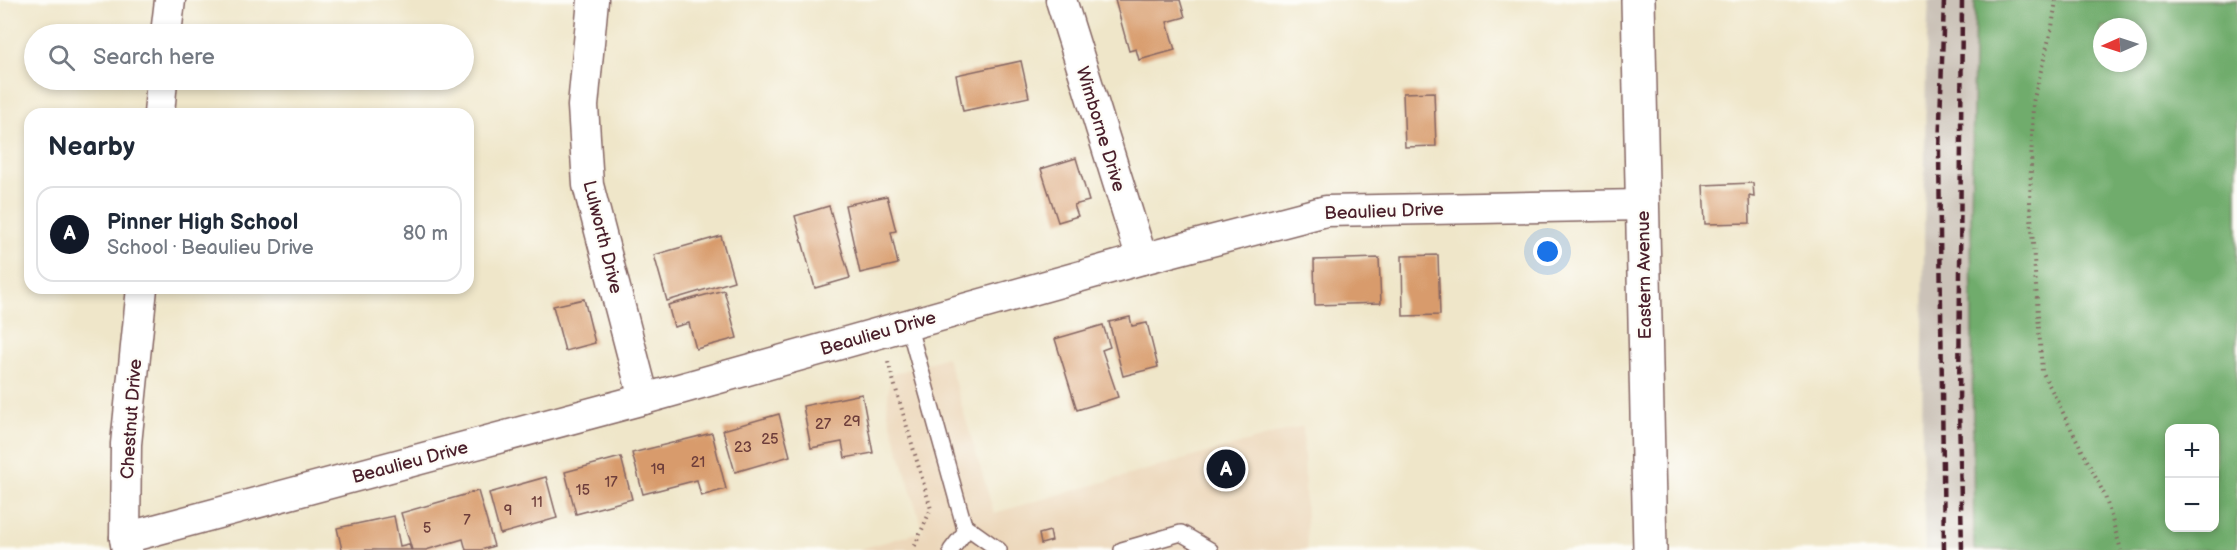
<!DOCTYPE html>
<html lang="en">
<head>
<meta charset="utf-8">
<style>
	body { margin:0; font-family:"Balsamiq Sans",sans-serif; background:#f2f2f3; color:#1f2937 }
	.controls { position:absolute; right:18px; bottom:18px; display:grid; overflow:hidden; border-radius:12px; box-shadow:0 3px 9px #0003 }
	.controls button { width:54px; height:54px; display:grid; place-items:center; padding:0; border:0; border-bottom:2px solid #e0e1e3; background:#fff; color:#1f2937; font:30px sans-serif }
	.compass { position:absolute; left:2093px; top:18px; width:54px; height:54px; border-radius:50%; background:#fff; box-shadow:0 3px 9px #0003; rotate:267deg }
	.you { position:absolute; left:1548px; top:252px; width:21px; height:21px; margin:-15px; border:4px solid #fff; border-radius:50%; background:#1a73e8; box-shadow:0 0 0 9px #1a73e833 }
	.badge { display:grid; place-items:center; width:39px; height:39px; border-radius:50%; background:#111827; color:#fff; font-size:20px; font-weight:700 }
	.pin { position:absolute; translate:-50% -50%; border:3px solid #fff; box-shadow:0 2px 6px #0006 }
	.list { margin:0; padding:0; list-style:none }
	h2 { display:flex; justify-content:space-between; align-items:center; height:78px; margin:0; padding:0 24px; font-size:26px }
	h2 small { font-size:20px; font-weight:400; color:#747a83 }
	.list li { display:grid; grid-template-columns:39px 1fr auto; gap:18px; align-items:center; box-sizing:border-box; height:96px; margin:0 12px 12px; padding:0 12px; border:2px solid #e0e1e3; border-radius:18px }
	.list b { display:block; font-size:22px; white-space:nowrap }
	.list p { margin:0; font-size:20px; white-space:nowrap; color:#747a83 }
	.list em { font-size:20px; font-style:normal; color:#747a83 }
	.icon { flex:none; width:33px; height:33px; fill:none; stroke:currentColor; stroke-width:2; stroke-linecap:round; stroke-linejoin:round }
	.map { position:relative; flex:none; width:2237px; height:550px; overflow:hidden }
	.search { position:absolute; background:#fff; box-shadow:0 3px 9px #0003; left:24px; top:24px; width:450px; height:66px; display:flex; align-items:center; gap:15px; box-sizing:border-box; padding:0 21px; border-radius:33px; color:#747a83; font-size:22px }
	.panel { position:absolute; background:#fff; box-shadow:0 3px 9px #0003; left:24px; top:108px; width:450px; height:186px; border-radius:18px }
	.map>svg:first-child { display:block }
</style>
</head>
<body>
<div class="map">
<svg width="2237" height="550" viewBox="0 0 2237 550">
	<rect width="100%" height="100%" fill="#fdfcf7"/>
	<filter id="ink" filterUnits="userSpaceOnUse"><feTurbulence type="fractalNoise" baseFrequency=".0167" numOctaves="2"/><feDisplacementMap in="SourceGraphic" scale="12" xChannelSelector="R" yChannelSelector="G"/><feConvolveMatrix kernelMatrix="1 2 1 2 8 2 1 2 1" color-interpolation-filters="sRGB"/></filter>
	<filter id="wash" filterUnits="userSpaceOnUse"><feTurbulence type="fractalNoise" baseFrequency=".008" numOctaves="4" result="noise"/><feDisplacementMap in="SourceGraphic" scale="24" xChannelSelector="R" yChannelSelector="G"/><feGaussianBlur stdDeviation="1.35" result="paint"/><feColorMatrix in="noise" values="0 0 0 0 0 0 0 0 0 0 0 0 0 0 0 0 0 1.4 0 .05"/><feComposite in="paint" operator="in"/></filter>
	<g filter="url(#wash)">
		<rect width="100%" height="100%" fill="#efe6c9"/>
		<polygon fill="#ecd7ba" points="947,357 994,513 1303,426 1307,550 858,550 923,531 887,410 890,375"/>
		<polygon fill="#cbc2b8" points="1929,0 1975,0 1971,216 1974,550 1925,550 1922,445 1926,57"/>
		<path fill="#70ac6c" stroke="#5d664c" stroke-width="1.5" fill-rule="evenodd" d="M1975,0H2237V550H1974L1971,216ZM2102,27H2138V63H2102ZM2170,428H2214V528H2170Z"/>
		<g id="blocks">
			<g fill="#d89b6c">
				<polygon points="1115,0 1180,0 1185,17 1167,22 1175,50 1139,60 1136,49 1129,51"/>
				<polygon points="1021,61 1029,97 963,111 956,75"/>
				<polygon points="1434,92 1436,146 1405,147 1403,93"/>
				<polygon points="1076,158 1089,201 1074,205 1078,216 1058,222 1041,169"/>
				<polygon points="1753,183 1754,197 1749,196 1750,223 1705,224 1703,185"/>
				<polygon points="887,196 896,231 891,232 898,264 860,273 845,205"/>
				<polygon points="829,206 850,278 815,288 795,216"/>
				<polygon points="721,236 734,281 667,301 654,255"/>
				<polygon points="1438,255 1440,315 1403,316 1402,256"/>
				<polygon points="1379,258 1381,303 1315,305 1314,260"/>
				<polygon points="724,290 737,338 696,349 689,323 674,327 668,305"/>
				<polygon points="584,299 595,343 565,351 553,306"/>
				<polygon points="1130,317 1132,326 1147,323 1158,367 1123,376 1109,322"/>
				<polygon points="1103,325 1110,347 1102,350 1118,397 1077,410 1055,339"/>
				<polygon points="862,394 873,453 845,458 842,442 811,448 803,406"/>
				<polygon points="779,414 790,456 735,472 723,430"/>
				<polygon points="712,433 726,489 701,496 697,480 643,494 632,453"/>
				<polygon points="621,457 632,499 576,514 565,472"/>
				<polygon points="546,477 557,518 500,534 489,493"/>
				<polygon points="478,491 494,546 481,550 466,550 463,539 426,550 412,550 401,513"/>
				<polygon points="394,516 400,546 409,544 411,550 342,550 337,528"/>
				<polygon points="1050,531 1052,541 1041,544 1039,534"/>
			</g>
		</g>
	</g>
	<g filter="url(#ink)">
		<use href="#blocks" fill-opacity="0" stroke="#846562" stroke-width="1.5"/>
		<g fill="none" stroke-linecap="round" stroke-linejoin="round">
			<g stroke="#846562" stroke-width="18">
				<g id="service">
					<polyline points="908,324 964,525 965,532 951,550"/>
					<polyline points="964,525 999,550"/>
					<polyline points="1122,550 1181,533 1210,550"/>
				</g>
			</g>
			<g stroke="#846562" stroke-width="33">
				<g id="minor">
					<polyline points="593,0 583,106 588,185 644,399"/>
					<polyline points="1061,0 1142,259"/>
					<polyline points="166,34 170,0"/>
					<polyline points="159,114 162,80"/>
					<polyline points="125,538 644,399 1142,259 1326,211 1642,205"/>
					<polyline points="127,550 125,538 126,444 142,288"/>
				</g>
			</g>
			<g stroke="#846562" stroke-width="36">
				<polyline id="tertiary" points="1638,0 1650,550"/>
			</g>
			<g stroke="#846562" stroke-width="4" stroke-dasharray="1.5 4.5" stroke-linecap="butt">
				<polyline points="2056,0 2052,27 2033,102 2030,202 2042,371 2105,496 2121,550"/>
				<polyline points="888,362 931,509 913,550"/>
			</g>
			<use href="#service" stroke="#fff" stroke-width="15"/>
			<use href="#minor" stroke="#fff" stroke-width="30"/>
			<use href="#tertiary" stroke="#fff" stroke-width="33"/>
			<g stroke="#4a1f2b" stroke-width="4.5" stroke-dasharray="9 4.5" stroke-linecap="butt">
				<polyline points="1962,0 1959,408 1962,550"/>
				<polyline points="1944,550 1939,152 1944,0"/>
			</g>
		</g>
	</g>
	<g text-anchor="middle" stroke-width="4.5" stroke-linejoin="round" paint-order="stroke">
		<g font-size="15" fill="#6e3e3b">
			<text x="852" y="426">29</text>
			<text x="823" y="429">27</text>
			<text x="770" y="444">25</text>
			<text x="743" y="452">23</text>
			<text x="698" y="467">21</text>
			<text x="658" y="474">19</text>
			<text x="611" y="487">17</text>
			<text x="583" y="495">15</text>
			<text x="537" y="507">11</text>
			<text x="508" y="515">9</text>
			<text x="467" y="525">7</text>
			<text x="427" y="533">5</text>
		</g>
		<g font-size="18" fill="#4a1f2b" stroke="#fdfcf7">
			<text transform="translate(1101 129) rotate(73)" y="6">Wimborne Drive</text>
			<text transform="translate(1384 211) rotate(-2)" y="6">Beaulieu Drive</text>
			<text transform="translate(603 237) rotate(76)" y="6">Lulworth Drive</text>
			<text transform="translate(1644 275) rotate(-91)" y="6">Eastern Avenue</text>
			<text transform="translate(878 333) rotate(-16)" y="6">Beaulieu Drive</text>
			<text transform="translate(131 419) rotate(-86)" y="6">Chestnut Drive</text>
			<text transform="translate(410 462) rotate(-15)" y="6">Beaulieu Drive</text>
		</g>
	</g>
</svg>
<div class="controls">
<button>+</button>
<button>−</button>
</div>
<svg class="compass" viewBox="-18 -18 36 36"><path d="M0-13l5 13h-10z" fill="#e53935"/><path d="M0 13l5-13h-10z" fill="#747a83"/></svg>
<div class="you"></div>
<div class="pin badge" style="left:1226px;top:469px">A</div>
<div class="search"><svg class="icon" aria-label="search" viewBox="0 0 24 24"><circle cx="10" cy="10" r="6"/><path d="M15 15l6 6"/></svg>Search here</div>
<section class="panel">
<h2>Nearby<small></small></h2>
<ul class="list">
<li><span class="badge">A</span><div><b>Pinner High School</b><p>School · Beaulieu Drive</p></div><em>80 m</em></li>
</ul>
</section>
</div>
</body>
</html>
